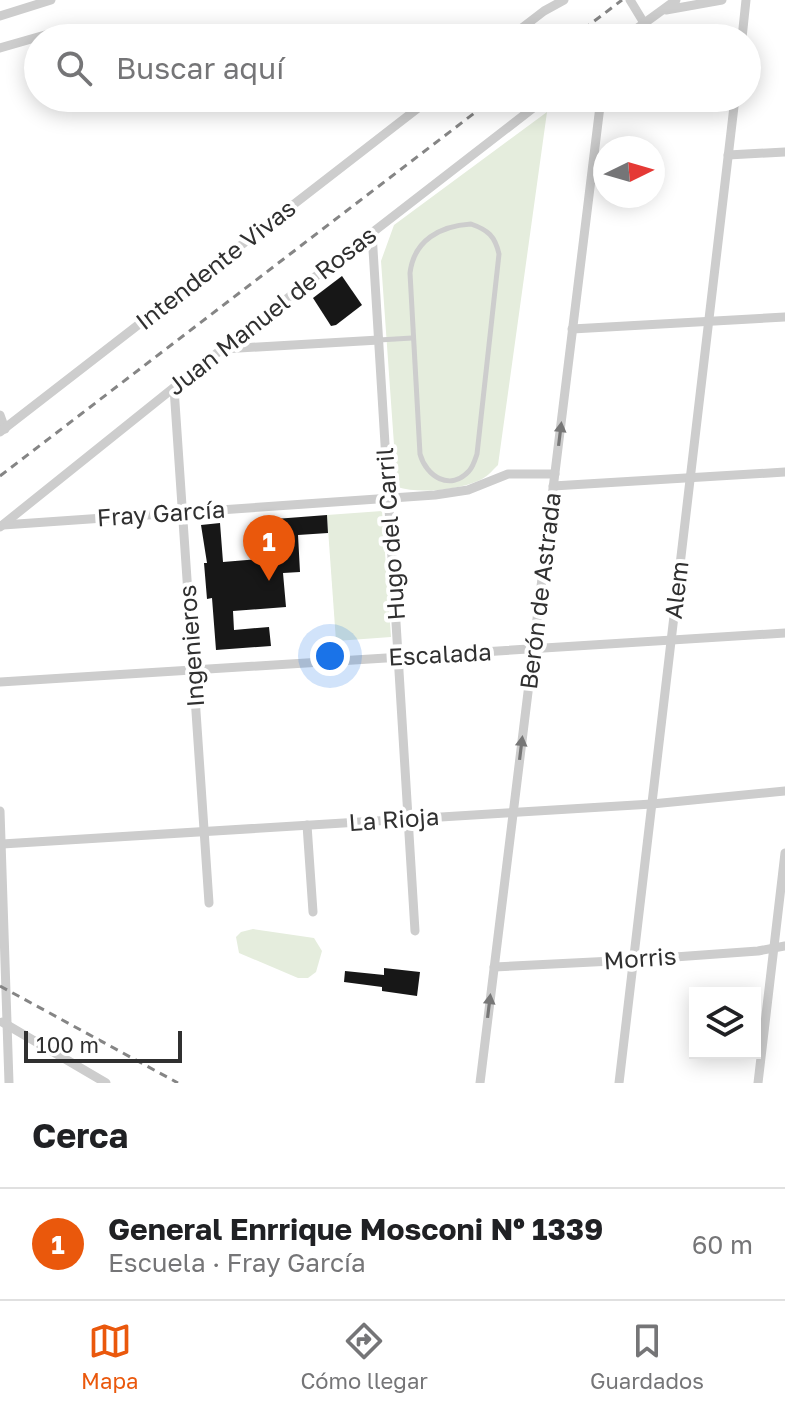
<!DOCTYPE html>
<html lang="es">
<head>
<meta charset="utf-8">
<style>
	body { margin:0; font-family:"Golos Text",sans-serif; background:#f6f6f6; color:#202124 }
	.controls { position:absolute; right:24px; bottom:24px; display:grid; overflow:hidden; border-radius:0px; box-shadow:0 4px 20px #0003 }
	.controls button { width:72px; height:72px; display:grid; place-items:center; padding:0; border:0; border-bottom:2px solid #e0e0e0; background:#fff; color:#202124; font:40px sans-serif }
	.compass { position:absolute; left:593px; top:136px; width:72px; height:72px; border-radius:50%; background:#fff; box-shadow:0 4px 20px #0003; rotate:85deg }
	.scale { position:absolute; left:24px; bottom:20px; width:158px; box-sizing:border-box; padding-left:8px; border:4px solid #303030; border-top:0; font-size:22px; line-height:28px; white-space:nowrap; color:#303030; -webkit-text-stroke:6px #fff; paint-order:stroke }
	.you { position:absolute; left:330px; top:656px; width:28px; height:28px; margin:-20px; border:6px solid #fff; border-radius:50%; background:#1a73e8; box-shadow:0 0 0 12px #1a73e833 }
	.badge { display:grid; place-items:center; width:52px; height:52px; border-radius:50%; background:#ea580c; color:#fff; font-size:26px; font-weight:700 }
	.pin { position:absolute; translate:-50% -66px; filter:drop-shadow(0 2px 4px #0008) }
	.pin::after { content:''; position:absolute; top:42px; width:28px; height:24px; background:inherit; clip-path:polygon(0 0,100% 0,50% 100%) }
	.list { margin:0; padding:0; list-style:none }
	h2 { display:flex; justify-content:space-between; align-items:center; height:104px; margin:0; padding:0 32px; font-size:34px }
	h2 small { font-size:26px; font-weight:400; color:#757577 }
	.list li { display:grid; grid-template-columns:52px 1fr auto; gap:24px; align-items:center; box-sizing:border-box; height:112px; padding:0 32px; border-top:2px solid #e0e0e0 }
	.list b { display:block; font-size:30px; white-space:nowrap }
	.list p { margin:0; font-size:26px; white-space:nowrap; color:#757577 }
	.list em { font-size:26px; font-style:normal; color:#757577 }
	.icon { flex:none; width:44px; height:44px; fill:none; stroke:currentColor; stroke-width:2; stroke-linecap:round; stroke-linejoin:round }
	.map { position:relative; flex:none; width:785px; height:1083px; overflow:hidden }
	.search { position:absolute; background:#fff; box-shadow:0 4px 20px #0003; left:24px; right:24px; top:24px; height:88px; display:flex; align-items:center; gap:20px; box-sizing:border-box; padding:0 28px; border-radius:44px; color:#757577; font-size:30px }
	.sheet { height:216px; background:#fff }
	nav { display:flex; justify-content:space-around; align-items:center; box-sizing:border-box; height:112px; border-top:2px solid #e0e0e0; background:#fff; font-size:22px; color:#757577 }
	nav a { display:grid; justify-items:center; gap:4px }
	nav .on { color:#ea580c }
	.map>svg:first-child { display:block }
</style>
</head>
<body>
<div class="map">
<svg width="785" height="1083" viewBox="0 0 785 1083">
	<rect width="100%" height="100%" fill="#fff"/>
	<g fill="#e5eddd">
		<path d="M547,112L498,465C492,471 486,478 478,481C457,490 419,494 397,487L381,261L394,225Z"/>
		<polygon points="382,511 391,637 336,641 327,515"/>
		<polygon points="253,929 314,938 322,951 316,972 308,978 298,978 239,953 236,937 241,932"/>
	</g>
	<g fill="#171717">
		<polygon points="342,276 362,305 336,325 331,326 313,298"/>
		<polygon points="327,515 328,533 298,535 300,572 283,573 286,607 233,611 234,630 269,627 271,646 216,650 212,598 207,599 204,563 207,563 201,525 220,523 223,562 283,557 281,536 263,537 262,520"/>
		<polygon points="384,968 420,972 417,996 382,991 382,987 344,982 345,971 384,975"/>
	</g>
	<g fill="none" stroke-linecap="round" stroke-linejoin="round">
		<g stroke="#cdcdcd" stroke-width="5">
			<path d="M471,224C488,230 495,236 499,254L477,454C475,460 473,467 469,471C450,492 426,476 420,454L410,273C414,240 440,226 471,224Z"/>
			<polyline points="379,340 412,338"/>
		</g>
		<g stroke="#cdcdcd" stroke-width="9">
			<polyline points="630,0 644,23"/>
			<polyline points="666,10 722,0"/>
			<polyline points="0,16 51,0"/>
			<polyline points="509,38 544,11 564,0"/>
			<polyline points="624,38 676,0"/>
			<polyline points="742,38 746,0"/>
			<polyline points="0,48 59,31"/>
			<polyline points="728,155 785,152"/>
			<polyline points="372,233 415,931"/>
			<polyline points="572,329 785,317"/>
			<polyline points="222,349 379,340"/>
			<polyline points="174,388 209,903"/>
			<polyline points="0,415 5,429"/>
			<polyline points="0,432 431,98"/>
			<polyline points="553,486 785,472"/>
			<polyline points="3,525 435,495 468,490 508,474 555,474"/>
			<polyline points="0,527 222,349 546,98"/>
			<polyline points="0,682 785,633"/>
			<polyline points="0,811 9,1083"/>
			<polyline points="307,825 313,912"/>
			<polyline points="2,844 652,804 785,791"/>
			<polyline points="494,967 633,960 758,951 785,946"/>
			<polyline points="2,1022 106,1083"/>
			<polyline points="480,1083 601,98"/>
			<polyline points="619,1083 735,98"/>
			<polyline points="758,1083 785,853"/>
		</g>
		<g stroke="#858585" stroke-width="3" stroke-dasharray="8 6" stroke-linecap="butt">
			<polyline points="572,38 622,0"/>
			<polyline points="0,476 494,98"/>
			<polyline points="0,986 178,1083"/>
		</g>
	</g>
	<defs><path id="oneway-solid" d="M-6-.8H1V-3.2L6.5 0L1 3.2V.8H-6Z" transform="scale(2)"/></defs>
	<g fill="#777">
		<use href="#oneway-solid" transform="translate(560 434) rotate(-83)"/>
		<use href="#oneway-solid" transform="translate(521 748) rotate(-83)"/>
		<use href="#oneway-solid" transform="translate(489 1006) rotate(-83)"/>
	</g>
	<g text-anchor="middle" stroke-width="8" stroke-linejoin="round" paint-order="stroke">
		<g font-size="24" fill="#303030" stroke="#fff">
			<text transform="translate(216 265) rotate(-38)" y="8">Intendente Vivas</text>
			<text transform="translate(272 311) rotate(-38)" y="8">Juan Manuel de Rosas</text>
			<text transform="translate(161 514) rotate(-4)" y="8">Fray García</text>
			<text transform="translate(391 534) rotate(-94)" y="8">Hugo del Carril</text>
			<text transform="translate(677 590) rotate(-83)" y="8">Alem</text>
			<text transform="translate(541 591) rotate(-83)" y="8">Berón de Astrada</text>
			<text transform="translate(192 646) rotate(-94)" y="8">Ingenieros</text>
			<text transform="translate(440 655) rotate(-3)" y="8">Escalada</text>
			<text transform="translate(394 820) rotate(-4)" y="8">La Rioja</text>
			<text transform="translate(640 959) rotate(-4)" y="8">Morris</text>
		</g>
	</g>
</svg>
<div class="controls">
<button><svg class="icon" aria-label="layers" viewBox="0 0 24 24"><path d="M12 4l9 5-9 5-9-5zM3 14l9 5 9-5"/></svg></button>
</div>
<svg class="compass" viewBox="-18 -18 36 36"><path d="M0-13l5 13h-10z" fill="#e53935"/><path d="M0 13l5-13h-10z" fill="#757577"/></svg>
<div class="scale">100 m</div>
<div class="you"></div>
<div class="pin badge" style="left:269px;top:581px">1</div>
<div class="search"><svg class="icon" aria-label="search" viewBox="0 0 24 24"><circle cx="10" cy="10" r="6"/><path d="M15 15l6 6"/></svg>Buscar aquí</div>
</div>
<section class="sheet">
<h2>Cerca<small></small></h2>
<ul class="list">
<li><span class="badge">1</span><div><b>General Enrrique Mosconi Nº 1339</b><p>Escuela · Fray García</p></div><em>60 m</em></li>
</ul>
</section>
<nav>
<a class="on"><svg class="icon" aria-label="map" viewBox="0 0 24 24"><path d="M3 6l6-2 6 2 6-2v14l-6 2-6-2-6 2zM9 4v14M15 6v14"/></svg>Mapa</a>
<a><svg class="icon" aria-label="directions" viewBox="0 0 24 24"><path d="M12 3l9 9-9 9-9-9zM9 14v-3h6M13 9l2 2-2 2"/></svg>Cómo llegar</a>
<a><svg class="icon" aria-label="saved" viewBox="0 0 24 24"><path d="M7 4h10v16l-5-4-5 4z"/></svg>Guardados</a>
</nav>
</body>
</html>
